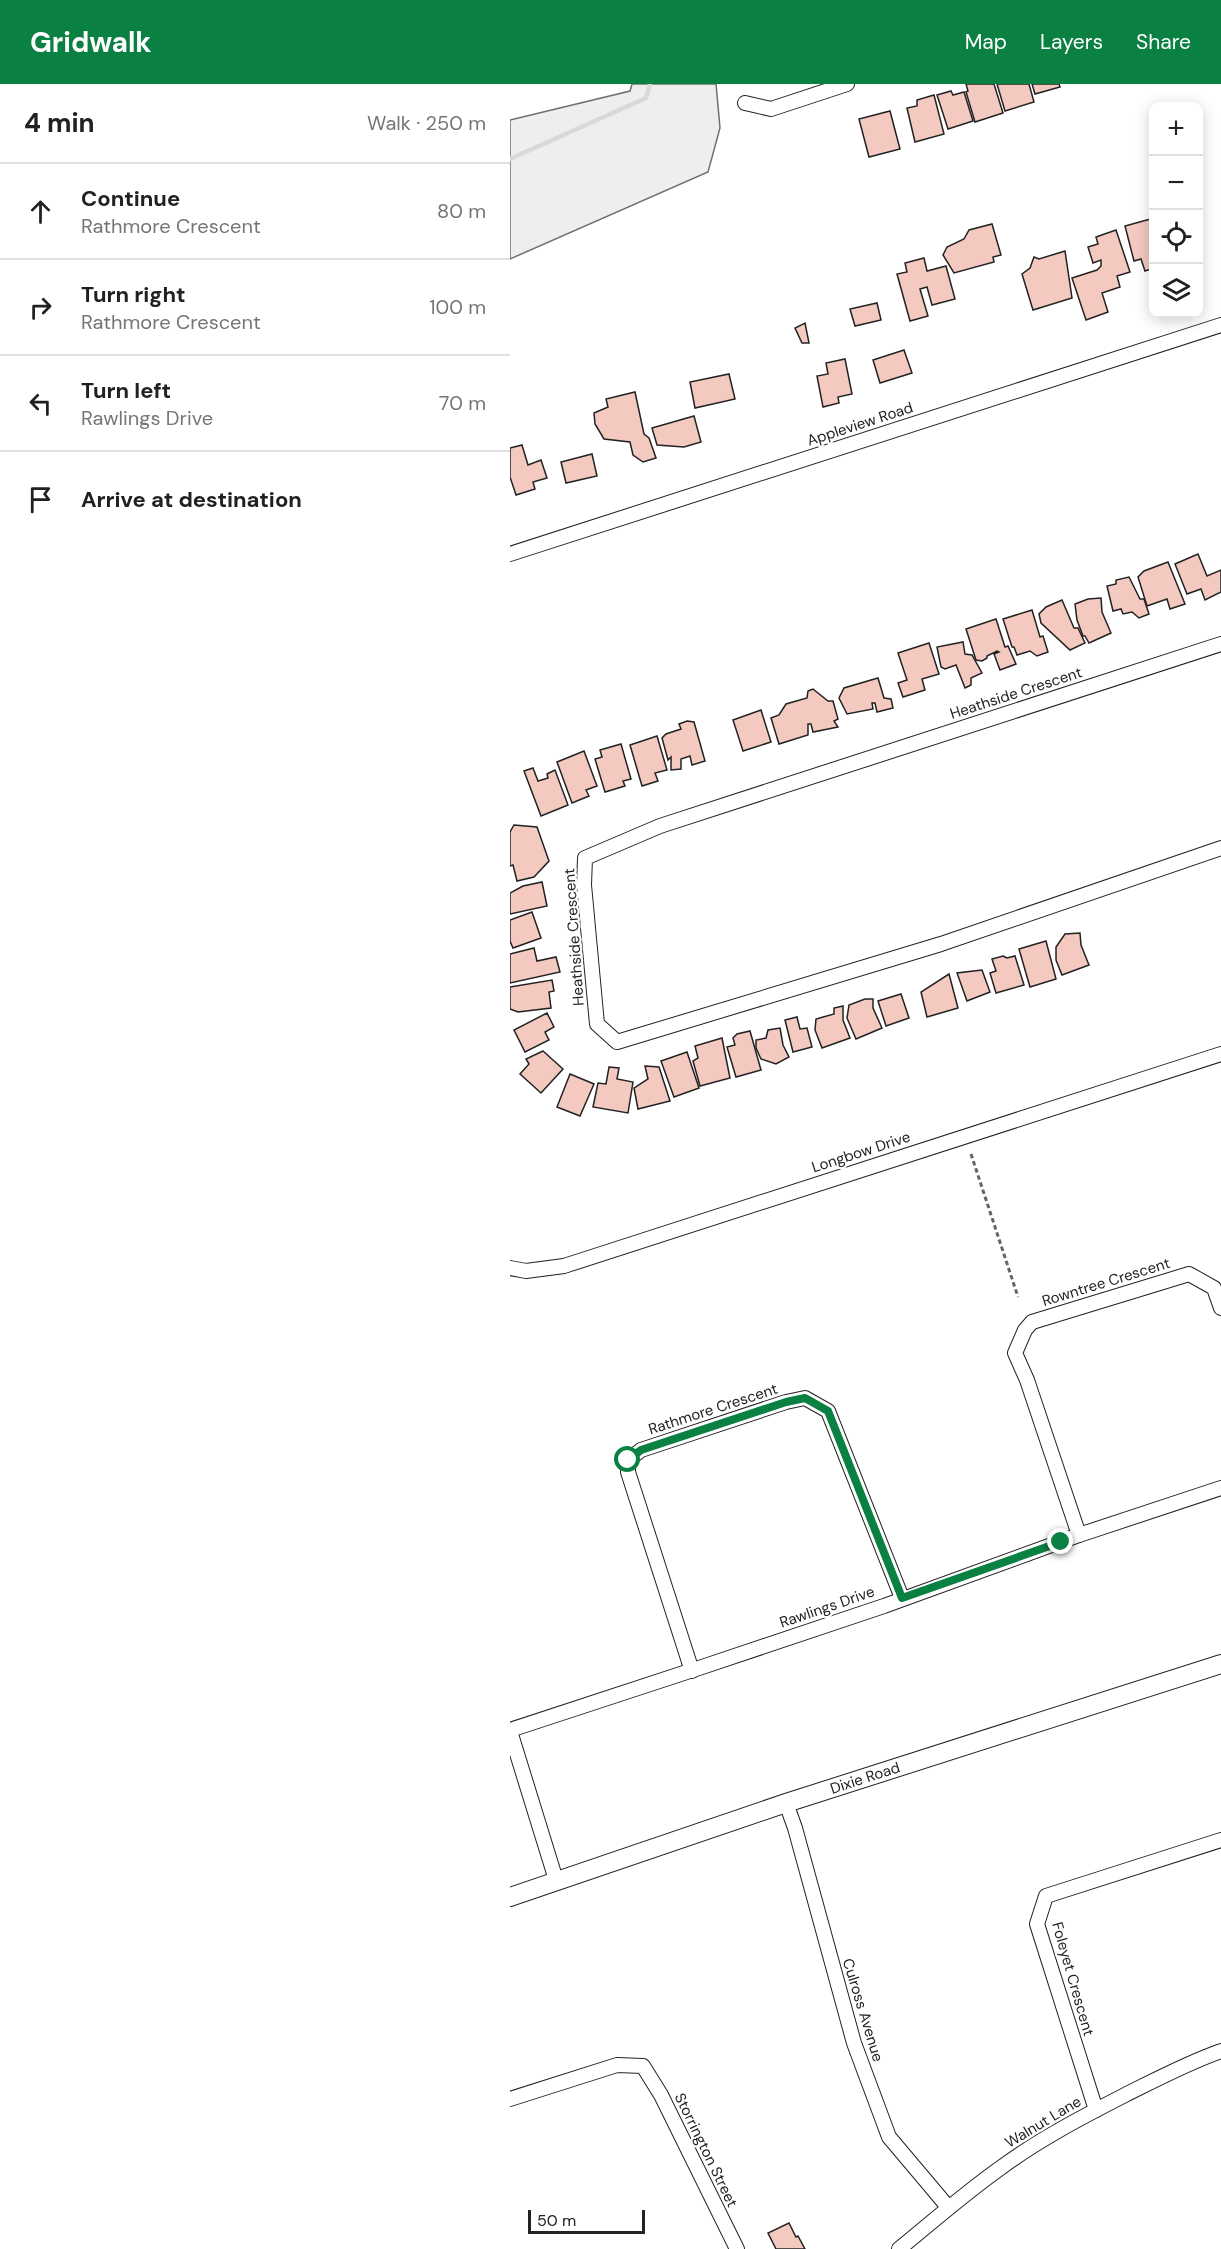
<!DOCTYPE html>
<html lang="en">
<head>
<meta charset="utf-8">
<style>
	body { margin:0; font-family:"DM Sans",sans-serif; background:#f6f6f6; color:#202124 }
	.controls { position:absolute; right:18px; top:18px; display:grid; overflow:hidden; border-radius:12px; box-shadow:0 3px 15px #0003 }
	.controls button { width:54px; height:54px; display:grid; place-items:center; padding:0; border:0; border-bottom:2px solid #e0e0e0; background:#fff; color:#202124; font:30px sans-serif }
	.scale { position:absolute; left:18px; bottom:15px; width:117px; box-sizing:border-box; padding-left:6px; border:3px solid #222; border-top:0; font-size:16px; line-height:21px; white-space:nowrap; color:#222; -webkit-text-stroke:4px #fff; paint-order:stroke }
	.stop { position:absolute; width:18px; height:18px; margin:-14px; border:4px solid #0b8043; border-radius:50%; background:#fff }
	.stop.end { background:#0b8043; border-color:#fff; box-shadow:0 2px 6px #0008 }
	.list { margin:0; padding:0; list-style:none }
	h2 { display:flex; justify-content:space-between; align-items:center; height:78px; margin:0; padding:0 24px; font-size:26px }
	h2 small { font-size:20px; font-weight:400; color:#757577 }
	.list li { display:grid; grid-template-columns:39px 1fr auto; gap:18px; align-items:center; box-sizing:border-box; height:96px; padding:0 24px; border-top:2px solid #e0e0e0 }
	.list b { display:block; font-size:22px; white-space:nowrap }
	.list p { margin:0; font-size:20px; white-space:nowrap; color:#757577 }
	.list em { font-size:20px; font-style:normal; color:#757577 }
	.icon { flex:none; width:33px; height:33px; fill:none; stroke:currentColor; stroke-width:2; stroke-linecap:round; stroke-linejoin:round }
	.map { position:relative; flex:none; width:711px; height:2165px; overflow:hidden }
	header { display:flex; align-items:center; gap:36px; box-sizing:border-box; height:84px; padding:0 30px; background:#0b8043; color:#fff }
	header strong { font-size:28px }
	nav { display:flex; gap:33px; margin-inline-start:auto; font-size:21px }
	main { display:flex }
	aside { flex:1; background:#fff }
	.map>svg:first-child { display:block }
</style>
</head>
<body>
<header>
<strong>Gridwalk</strong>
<nav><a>Map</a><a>Layers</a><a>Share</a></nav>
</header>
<main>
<aside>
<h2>4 min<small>Walk · 250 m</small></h2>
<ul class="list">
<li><svg class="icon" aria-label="ahead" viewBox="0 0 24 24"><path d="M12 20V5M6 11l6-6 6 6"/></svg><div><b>Continue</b><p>Rathmore Crescent</p></div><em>80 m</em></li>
<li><svg class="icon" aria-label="right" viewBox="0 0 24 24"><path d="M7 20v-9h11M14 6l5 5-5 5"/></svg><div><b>Turn right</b><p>Rathmore Crescent</p></div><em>100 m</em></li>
<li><svg class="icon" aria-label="left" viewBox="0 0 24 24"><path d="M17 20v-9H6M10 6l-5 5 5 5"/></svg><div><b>Turn left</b><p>Rawlings Drive</p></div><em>70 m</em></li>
<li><svg class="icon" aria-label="arrive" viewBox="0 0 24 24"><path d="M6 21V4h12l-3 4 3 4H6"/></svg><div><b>Arrive at destination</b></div></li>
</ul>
</aside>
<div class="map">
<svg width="711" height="2165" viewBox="0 0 711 2165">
	<rect width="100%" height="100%" fill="#fff"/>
	<polygon fill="#eee" stroke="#6f6f6f" stroke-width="1.5" points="122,0 206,0 210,44 198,88 0,175 0,36 120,7"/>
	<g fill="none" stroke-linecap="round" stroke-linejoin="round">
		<polyline stroke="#d9d9d9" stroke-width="4.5" points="0,75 136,14 140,0"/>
	</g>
	<g fill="#f3c9c0" stroke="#222" stroke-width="1.5">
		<polygon points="456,0 484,0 493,29 465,38 456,8 458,7"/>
		<polygon points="487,0 519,0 524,18 495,27"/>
		<polygon points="522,0 549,0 550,3 525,10"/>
		<polygon points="441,7 443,11 454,8 463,37 438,45 427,11"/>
		<polygon points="424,11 434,50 405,58 397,24 407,22 407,16"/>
		<polygon points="380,27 390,65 359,73 349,35"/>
		<polygon points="644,134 644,184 635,187 631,175 624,177 615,142"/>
		<polygon points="482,140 491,171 483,173 484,178 444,189 433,171 437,163 454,155 459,146"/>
		<polygon points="606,146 620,188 607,192 610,203 592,209 598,228 576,236 562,194 587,186 591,182 591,176 583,179 578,163 588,160 586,153"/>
		<polygon points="555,167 562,214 523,226 512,190 520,184 524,173 529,175"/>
		<polygon points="414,174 417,187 436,182 445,215 422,221 417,203 410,205 418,232 400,237 387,190 397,188 395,179"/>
		<polygon points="367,219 371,236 345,242 340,225"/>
		<polygon points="295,239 299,259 292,259 285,244"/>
		<polygon points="394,266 402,289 370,299 363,276"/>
		<polygon points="335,275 342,310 328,313 329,319 313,323 307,292 318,290 316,279"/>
		<polygon points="219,290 225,315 185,324 180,298"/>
		<polygon points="125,308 134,350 139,354 146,374 133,378 123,371 120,358 94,355 85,340 84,329 98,323 96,315"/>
		<polygon points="184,332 191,358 174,363 147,361 142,344"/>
		<polygon points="12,361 18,381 31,376 37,394 23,398 25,405 6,411 0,393 0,364"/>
		<polygon points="82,370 87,392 56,399 51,378"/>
		<polygon points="688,470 697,492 711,486 711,508 695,516 691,505 677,510 665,480"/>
		<polygon points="658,478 675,520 660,525 657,515 637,522 628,493 634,487"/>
		<polygon points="619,493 630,515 634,515 639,530 629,534 622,528 613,530 611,525 603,527 597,502 606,500 606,496"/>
		<polygon points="591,514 592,528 601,549 579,559 575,552 573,552 567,536 565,520 578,515"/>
		<polygon points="552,516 564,544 568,544 575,559 560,566 531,539 529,530 536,523"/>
		<polygon points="522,526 530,553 533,552 538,568 527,572 520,567 507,571 504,563 502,563 493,535"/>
		<polygon points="486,535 495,563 498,562 506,580 490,586 484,570 489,568 487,567 477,572 477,574 472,577 466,576 456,545"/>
		<polygon points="453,558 455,570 462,571 472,589 461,594 461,601 455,604 446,581 435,585 431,583 427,563"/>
		<polygon points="419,559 429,590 412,595 415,606 393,613 388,599 397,596 388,569"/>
		<polygon points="368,594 374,614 381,615 383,624 367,628 365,619 362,619 363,625 337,630 329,614 334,604"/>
		<polygon points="303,605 318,617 323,617 328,635 324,637 328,643 303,648 301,640 298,640 298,651 269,660 261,634 269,631 276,620 297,614 298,607"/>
		<polygon points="251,626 261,658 233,667 223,636"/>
		<polygon points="177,637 184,638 195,677 182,681 180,672 171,675 171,685 161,686 161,673 158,676 152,654 156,650 171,645 169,640"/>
		<polygon points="147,652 157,686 145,689 148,697 132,702 120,661"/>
		<polygon points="111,660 121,695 113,697 115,702 95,708 85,675 92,673 90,666"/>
		<polygon points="74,667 87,702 76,706 79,712 62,719 47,678"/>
		<polygon points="23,684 28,697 38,694 37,690 45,686 58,721 31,732 14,687"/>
		<polygon points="4,741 27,743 39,777 24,793 7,797 3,781 0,782 0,748"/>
		<polygon points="32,798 37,822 0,830 0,809 13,802"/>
		<polygon points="22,828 31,854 3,864 0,857 0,836"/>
		<polygon points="570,849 571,861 579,881 552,891 546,876 546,863 555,850"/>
		<polygon points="536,857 546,895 520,903 509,865"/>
		<polygon points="24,864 27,877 46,873 50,888 0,899 0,870"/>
		<polygon points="493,872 497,874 505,872 514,901 486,909 480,889 486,887 482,875"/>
		<polygon points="472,886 480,908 457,917 447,889"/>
		<polygon points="439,890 448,924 417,933 411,908"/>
		<polygon points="42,896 44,907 39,908 41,924 8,928 0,925 0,903"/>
		<polygon points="391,910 399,934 376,942 368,917"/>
		<polygon points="355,915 363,915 363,924 372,944 346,955 337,934 339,921"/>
		<polygon points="333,922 333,936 340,954 312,964 305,946 306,935 324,930 324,924"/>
		<polygon points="37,929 44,943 35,948 39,956 15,968 4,946"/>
		<polygon points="287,933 290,945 297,944 302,963 283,968 275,936"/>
		<polygon points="270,944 273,961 279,973 266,980 251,975 246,964 246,956 256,954 258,946"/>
		<polygon points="240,947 251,986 226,993 217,963 225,961 223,954 227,950"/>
		<polygon points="212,954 220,994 190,1002 183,977 188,974 185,962"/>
		<polygon points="33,967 53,985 31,1009 10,990 19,980 16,975"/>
		<polygon points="177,968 189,1004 164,1013 151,977"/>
		<polygon points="135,982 149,983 160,1017 128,1025 124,1004 138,995"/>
		<polygon points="99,983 109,984 107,995 123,998 118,1029 83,1023 88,999 96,1000"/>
		<polygon points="60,990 84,1000 70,1032 47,1023"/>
		<polygon points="279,2139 286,2153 288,2152 295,2165 266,2165 258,2149"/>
	</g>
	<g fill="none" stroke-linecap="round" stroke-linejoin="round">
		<g stroke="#222" stroke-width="16">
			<g id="minor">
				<polyline points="235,19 261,25 337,0"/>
				<polyline points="0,470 711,241"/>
				<polyline points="711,560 150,742 75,774 74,801 87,940 107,958 431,860 711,764"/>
				<polyline points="0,1184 16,1187 54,1182 711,970"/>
				<polyline points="569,1451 517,1296 505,1269 515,1246 522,1238 679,1190 704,1204 711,1224"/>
				<polyline points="182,1587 118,1388 118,1376 131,1366 276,1318 295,1314 318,1327 392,1514"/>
				<polyline points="0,1646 192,1583 374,1522 569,1451 711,1404"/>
				<polyline points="0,1647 46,1796"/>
				<polyline points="276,1719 285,1744 344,1959 379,2053 438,2123"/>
				<polyline points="0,2015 107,1981 133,1982 151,2011 227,2165"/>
				<polyline points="586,2026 527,1840 536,1812 711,1756"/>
				<path d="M389,2165C422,2138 454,2110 489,2085C528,2056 572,2033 615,2011C647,1995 677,1979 711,1967"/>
			</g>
		</g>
		<g stroke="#222" stroke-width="20">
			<polyline id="tertiary" points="0,1813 276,1719 711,1580"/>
		</g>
		<polyline stroke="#646464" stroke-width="3" stroke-dasharray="4.5 3" stroke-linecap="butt" points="461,1070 508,1213"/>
		<use href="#minor" stroke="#fff" stroke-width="14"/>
		<use href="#tertiary" stroke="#fff" stroke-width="18"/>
	</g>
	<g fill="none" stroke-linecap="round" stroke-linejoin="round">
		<polyline stroke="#0b8043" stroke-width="8" points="118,1376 131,1366 276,1318 295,1314 318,1327 392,1514 551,1458"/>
	</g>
	<g text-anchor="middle" stroke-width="4.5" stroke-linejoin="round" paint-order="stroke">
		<g font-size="15" fill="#222" stroke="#fff">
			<text transform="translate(350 340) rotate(-18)" y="5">Appleview Road</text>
			<text transform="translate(506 609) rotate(-18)" y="5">Heathside Crescent</text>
			<text transform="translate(64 853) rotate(-94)" y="5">Heathside Crescent</text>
			<text transform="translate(351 1068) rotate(-18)" y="5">Longbow Drive</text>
			<text transform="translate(596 1198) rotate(-17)" y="5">Rowntree Crescent</text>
			<text transform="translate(203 1325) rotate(-18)" y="5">Rathmore Crescent</text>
			<text transform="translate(317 1523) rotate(-19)" y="5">Rawlings Drive</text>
			<text transform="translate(355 1694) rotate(-18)" y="5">Dixie Road</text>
			<text transform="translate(563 1895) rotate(74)" y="5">Foleyet Crescent</text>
			<text transform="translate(353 1926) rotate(73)" y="5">Culross Avenue</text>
			<text transform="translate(533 2038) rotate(-31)" y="5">Walnut Lane</text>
			<text transform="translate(196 2066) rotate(64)" y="5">Storrington Street</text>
		</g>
	</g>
</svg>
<div class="controls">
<button>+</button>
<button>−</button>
<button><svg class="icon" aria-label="locate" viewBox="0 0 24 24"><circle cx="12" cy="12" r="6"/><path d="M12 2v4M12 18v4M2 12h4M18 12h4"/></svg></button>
<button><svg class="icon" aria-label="layers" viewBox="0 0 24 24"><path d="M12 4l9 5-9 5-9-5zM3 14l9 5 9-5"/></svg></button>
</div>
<div class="scale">50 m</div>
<div class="stop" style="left:118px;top:1376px"></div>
<div class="stop end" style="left:551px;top:1458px"></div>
</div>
</main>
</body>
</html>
